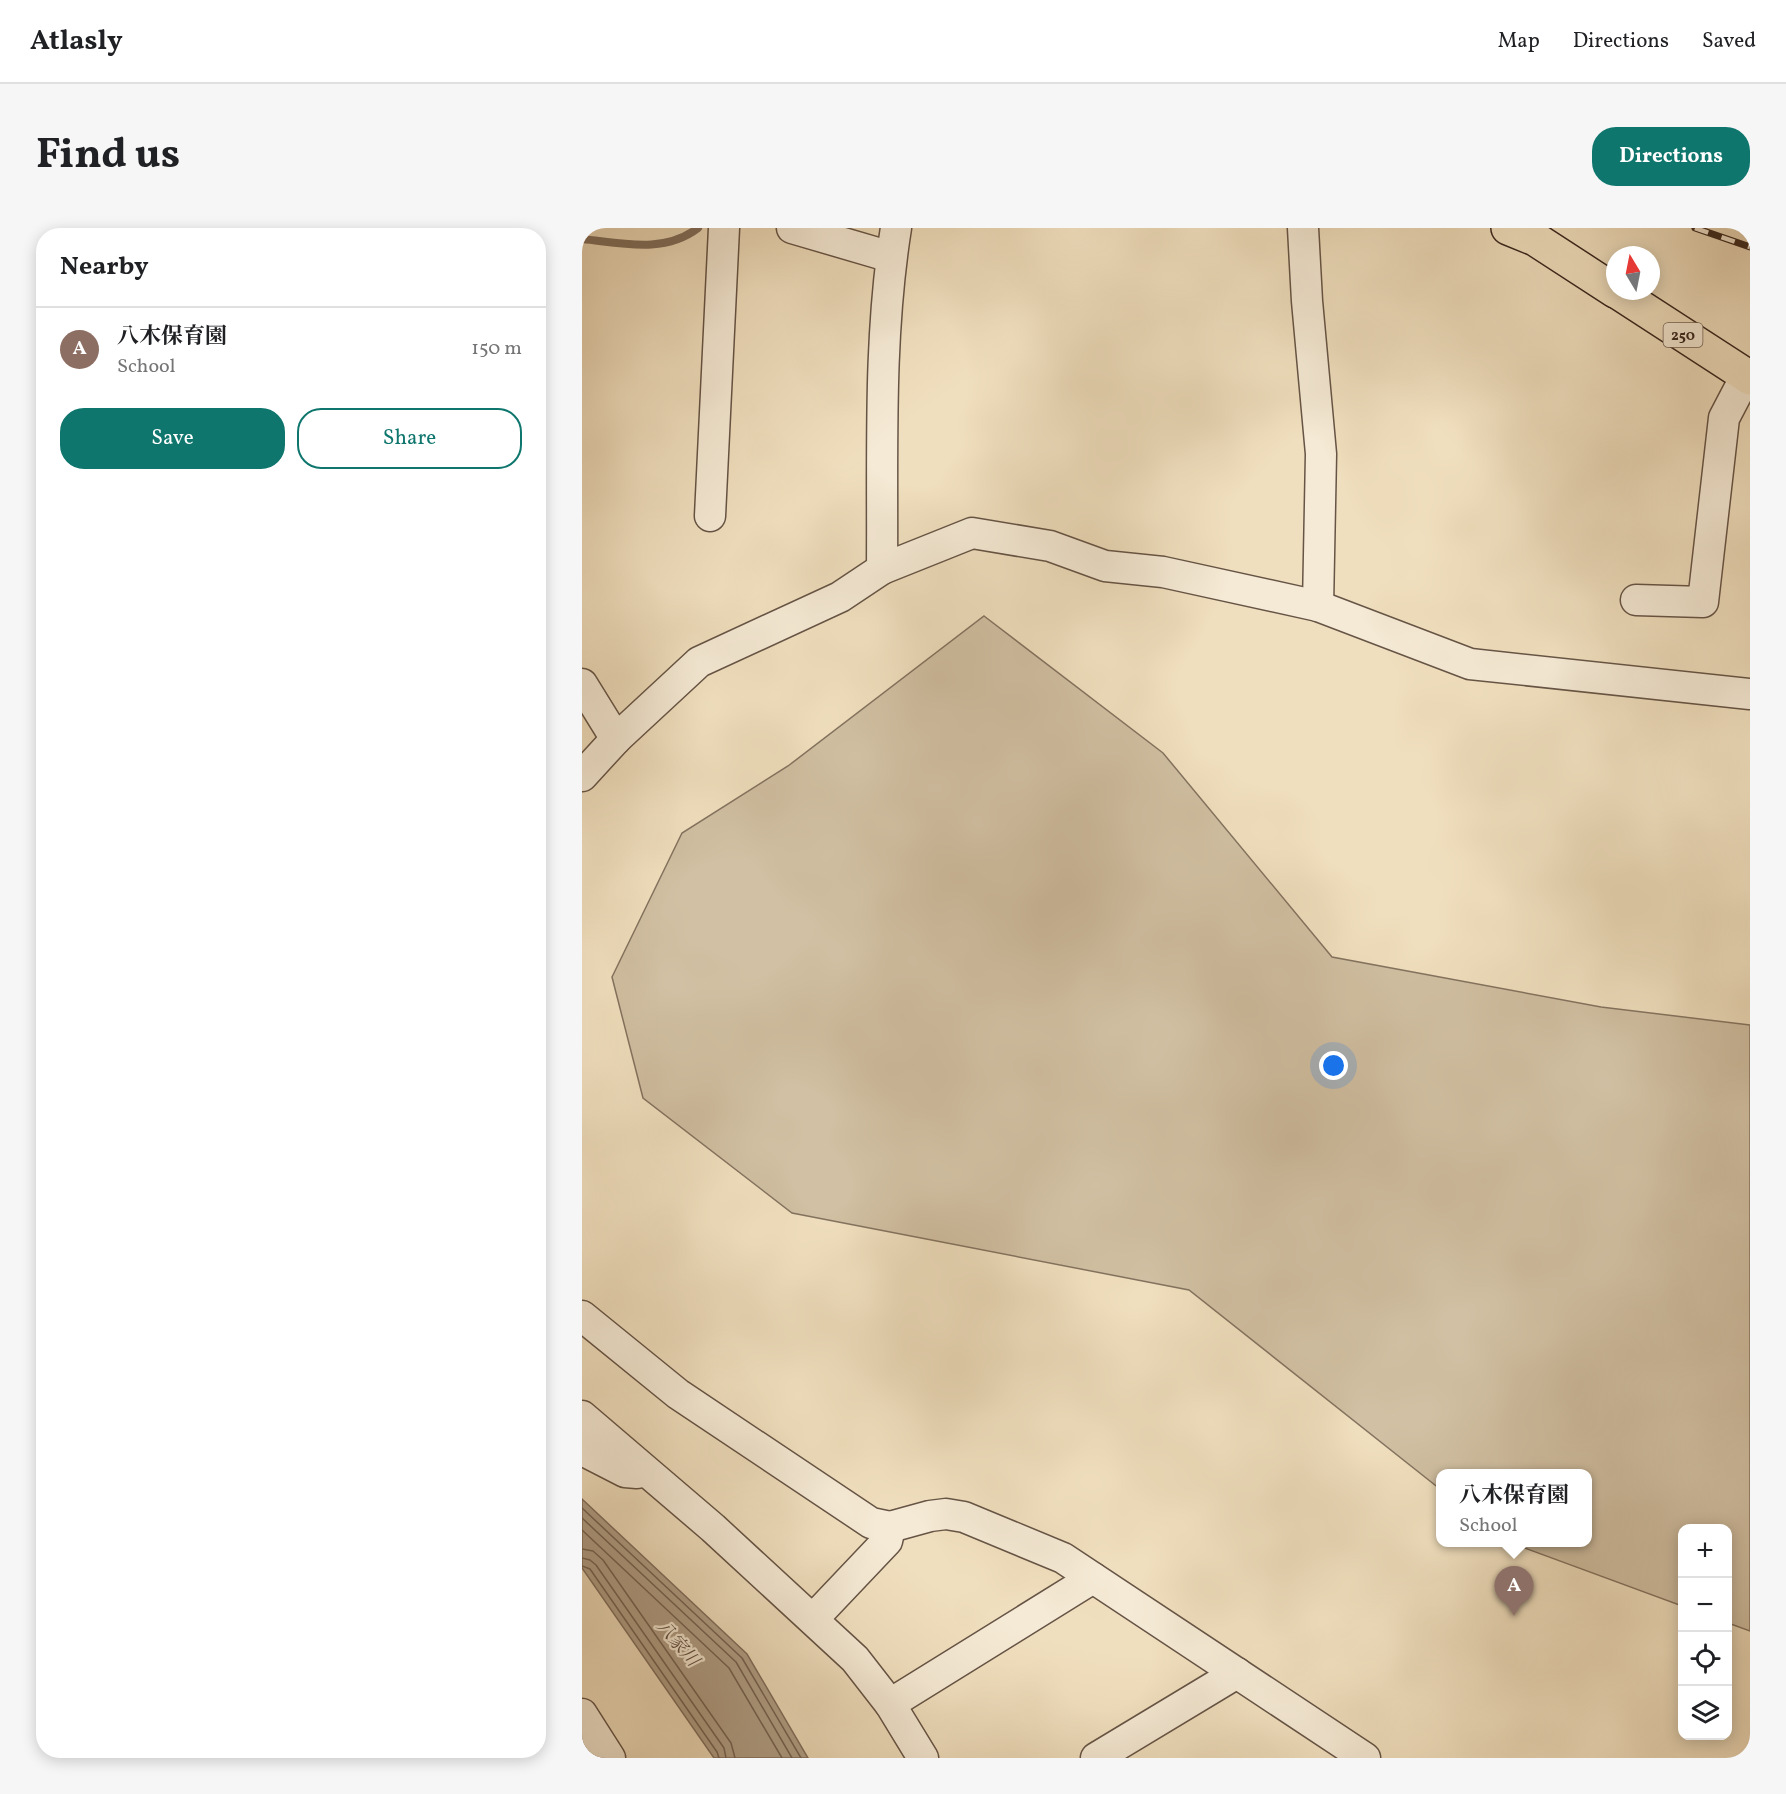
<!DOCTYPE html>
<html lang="en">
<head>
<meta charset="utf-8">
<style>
	body { margin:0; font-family:Vollkorn,"Noto Serif JP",serif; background:#f6f6f6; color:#202124 }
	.controls { position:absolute; right:18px; bottom:18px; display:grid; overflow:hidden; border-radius:12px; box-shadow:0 3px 15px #0003 }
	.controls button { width:54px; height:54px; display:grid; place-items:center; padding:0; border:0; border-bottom:2px solid #e0e0e0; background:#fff; color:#202124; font:30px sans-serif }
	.compass { position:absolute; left:1024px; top:18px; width:54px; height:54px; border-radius:50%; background:#fff; box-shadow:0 3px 15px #0003; rotate:350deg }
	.you { position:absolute; left:752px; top:838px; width:21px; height:21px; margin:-15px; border:4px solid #fff; border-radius:50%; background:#1a73e8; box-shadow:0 0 0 9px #1a73e833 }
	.badge { display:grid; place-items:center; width:39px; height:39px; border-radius:50%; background:#0f766e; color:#fff; font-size:20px; font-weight:700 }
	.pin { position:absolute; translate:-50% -50px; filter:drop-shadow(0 2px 3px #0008) }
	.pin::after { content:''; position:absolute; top:32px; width:21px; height:18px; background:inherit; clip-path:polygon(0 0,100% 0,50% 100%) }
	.popup { position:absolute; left:854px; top:1241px; width:156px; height:78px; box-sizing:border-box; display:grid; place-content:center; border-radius:12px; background:#fff; filter:drop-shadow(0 2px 4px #0005); font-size:20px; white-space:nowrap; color:#757577 }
	.popup b { font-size:22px; color:#202124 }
	.popup::after { content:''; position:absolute; left:50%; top:100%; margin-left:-12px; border:12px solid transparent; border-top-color:#fff }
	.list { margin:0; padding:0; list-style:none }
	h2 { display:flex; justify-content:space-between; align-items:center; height:78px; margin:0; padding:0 24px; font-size:26px }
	h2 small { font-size:20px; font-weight:400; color:#757577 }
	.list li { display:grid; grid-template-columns:39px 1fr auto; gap:18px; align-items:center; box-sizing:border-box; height:84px; padding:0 24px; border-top:2px solid #e0e0e0 }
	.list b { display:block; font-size:22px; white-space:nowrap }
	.list p { margin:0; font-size:20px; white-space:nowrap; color:#757577 }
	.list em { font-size:20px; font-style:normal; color:#757577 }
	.actions { display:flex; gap:12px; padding:18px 24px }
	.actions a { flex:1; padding:14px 0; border:2px solid #0f766e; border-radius:24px; text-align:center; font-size:21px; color:#0f766e }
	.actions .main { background:#0f766e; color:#fff }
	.icon { flex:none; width:33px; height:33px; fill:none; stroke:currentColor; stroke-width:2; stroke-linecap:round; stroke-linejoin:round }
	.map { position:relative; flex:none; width:1168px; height:1530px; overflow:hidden; border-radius:24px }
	header { display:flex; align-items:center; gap:36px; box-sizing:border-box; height:84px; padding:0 30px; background:#fff; border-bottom:2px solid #e0e0e0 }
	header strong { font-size:28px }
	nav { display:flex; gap:33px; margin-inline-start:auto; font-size:21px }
	.intro { display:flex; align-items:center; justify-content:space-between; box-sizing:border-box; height:144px; padding:0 36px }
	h1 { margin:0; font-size:42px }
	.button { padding:15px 27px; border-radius:24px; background:#0f766e; color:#fff; font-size:21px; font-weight:700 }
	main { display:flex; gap:36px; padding:0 36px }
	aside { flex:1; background:#fff; border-radius:24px; box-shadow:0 3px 15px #0003 }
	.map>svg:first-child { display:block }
</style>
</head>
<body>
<header>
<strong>Atlasly</strong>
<nav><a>Map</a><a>Directions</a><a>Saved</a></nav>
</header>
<div class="intro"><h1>Find us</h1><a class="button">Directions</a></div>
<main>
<aside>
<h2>Nearby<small></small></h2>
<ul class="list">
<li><span class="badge" style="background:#8d6e63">A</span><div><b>八木保育園</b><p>School</p></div><em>150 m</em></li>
</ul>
<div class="actions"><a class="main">Save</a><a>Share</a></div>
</aside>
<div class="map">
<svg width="1168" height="1530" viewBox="0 0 1168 1530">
	<rect width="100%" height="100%" fill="#f0dfbe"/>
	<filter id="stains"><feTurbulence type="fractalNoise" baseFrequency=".00333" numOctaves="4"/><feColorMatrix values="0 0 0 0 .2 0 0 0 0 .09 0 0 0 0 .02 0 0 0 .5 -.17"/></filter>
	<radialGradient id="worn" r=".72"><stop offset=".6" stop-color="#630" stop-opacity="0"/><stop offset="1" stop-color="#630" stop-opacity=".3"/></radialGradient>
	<polygon fill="#d1c0a3" stroke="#847360" stroke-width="1.5" points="402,388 581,525 750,729 1019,779 1168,797 1168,1403 1146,1395 1146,1300 1100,1300 1100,1378 929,1315 1006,1314 1006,1246 858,1246 858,1261 607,1062 210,985 61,870 30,749 100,605 206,538"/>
	<polygon fill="#b1a088" stroke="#816f5e" stroke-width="1.5" points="0,1271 165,1426 226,1530 132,1530 0,1340"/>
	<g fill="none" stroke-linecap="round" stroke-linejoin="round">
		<g stroke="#746353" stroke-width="1.5">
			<polyline points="0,1280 160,1430 219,1530"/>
			<polyline points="0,1290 154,1434 210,1530"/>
			<polyline points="0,1302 147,1440 200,1530"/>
			<polyline points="0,1321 11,1323 21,1332 149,1515 153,1530"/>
			<polyline points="0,1330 8,1332 14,1337 142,1520 144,1530"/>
			<polyline points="0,1338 8,1341 135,1524 137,1530"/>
		</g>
		<path stroke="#816f5e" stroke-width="8" d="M0,11C40,15 82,26 116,0"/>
		<g stroke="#665446" stroke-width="33">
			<g id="minor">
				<polyline points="210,0 309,29"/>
				<polyline points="721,0 725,73 739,226 736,378"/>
				<polyline points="128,288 142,0"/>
				<polyline points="300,341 390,305 468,318 523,338 581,344 736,378 888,436 1168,466"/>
				<polyline points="1054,372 1121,374 1142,190 1164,148"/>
				<polyline points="0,456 34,511"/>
				<path d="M0,548L34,511L117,434L258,369L300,341C301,228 296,112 314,0"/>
				<polyline points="0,1088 96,1166 289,1295 308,1299 348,1288 364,1286 382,1289 481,1330 783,1530"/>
				<polyline points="0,1188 131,1300 273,1431 308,1476 341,1530"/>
				<polyline points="0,1222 43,1244 55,1245"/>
				<polyline points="231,1391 305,1313 308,1299"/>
				<polyline points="308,1476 511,1350"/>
				<polyline points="0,1486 28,1530"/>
				<polyline points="514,1530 655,1445"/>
			</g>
		</g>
		<g stroke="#38261e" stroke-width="36">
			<g id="highway">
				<polyline points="926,0 953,11 1033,63"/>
				<polyline points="1034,63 1168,150"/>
			</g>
		</g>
		<use href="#minor" stroke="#f5ead5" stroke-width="30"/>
		<use href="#highway" stroke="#f0dfbe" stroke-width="33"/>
		<g stroke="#38261e" stroke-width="7">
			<g id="rail">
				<polyline points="1113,0 1168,19"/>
				<polyline points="1158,0 1168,3"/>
			</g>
		</g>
		<use href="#rail" stroke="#f5ead5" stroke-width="4.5" stroke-dasharray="14" stroke-linecap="butt"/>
	</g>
	<g text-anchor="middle" stroke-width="4.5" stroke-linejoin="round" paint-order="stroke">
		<rect fill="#f5ead5" stroke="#716155" stroke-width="1.5" x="1081.5" y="95" width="39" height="24" rx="4.5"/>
		<g font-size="15" font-weight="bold" fill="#38261e">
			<text x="1101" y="112">250</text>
		</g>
		<g font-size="18" font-style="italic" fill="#5c4b3e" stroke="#f5ead5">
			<text transform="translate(96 1415) rotate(49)" y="6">八家川</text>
		</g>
	</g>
	<rect width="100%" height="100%" filter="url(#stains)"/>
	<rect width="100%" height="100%" fill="url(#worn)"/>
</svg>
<div class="controls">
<button>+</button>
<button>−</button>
<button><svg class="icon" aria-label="locate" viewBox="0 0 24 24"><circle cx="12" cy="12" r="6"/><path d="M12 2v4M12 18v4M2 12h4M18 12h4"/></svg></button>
<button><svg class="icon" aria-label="layers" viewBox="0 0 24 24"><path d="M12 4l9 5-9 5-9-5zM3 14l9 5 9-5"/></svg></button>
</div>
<svg class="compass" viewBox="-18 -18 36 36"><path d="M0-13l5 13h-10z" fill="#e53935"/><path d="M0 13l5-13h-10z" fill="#757577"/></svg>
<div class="you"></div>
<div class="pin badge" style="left:932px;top:1388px;background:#8d6e63">A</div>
<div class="popup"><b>八木保育園</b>School</div>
</div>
</main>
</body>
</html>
